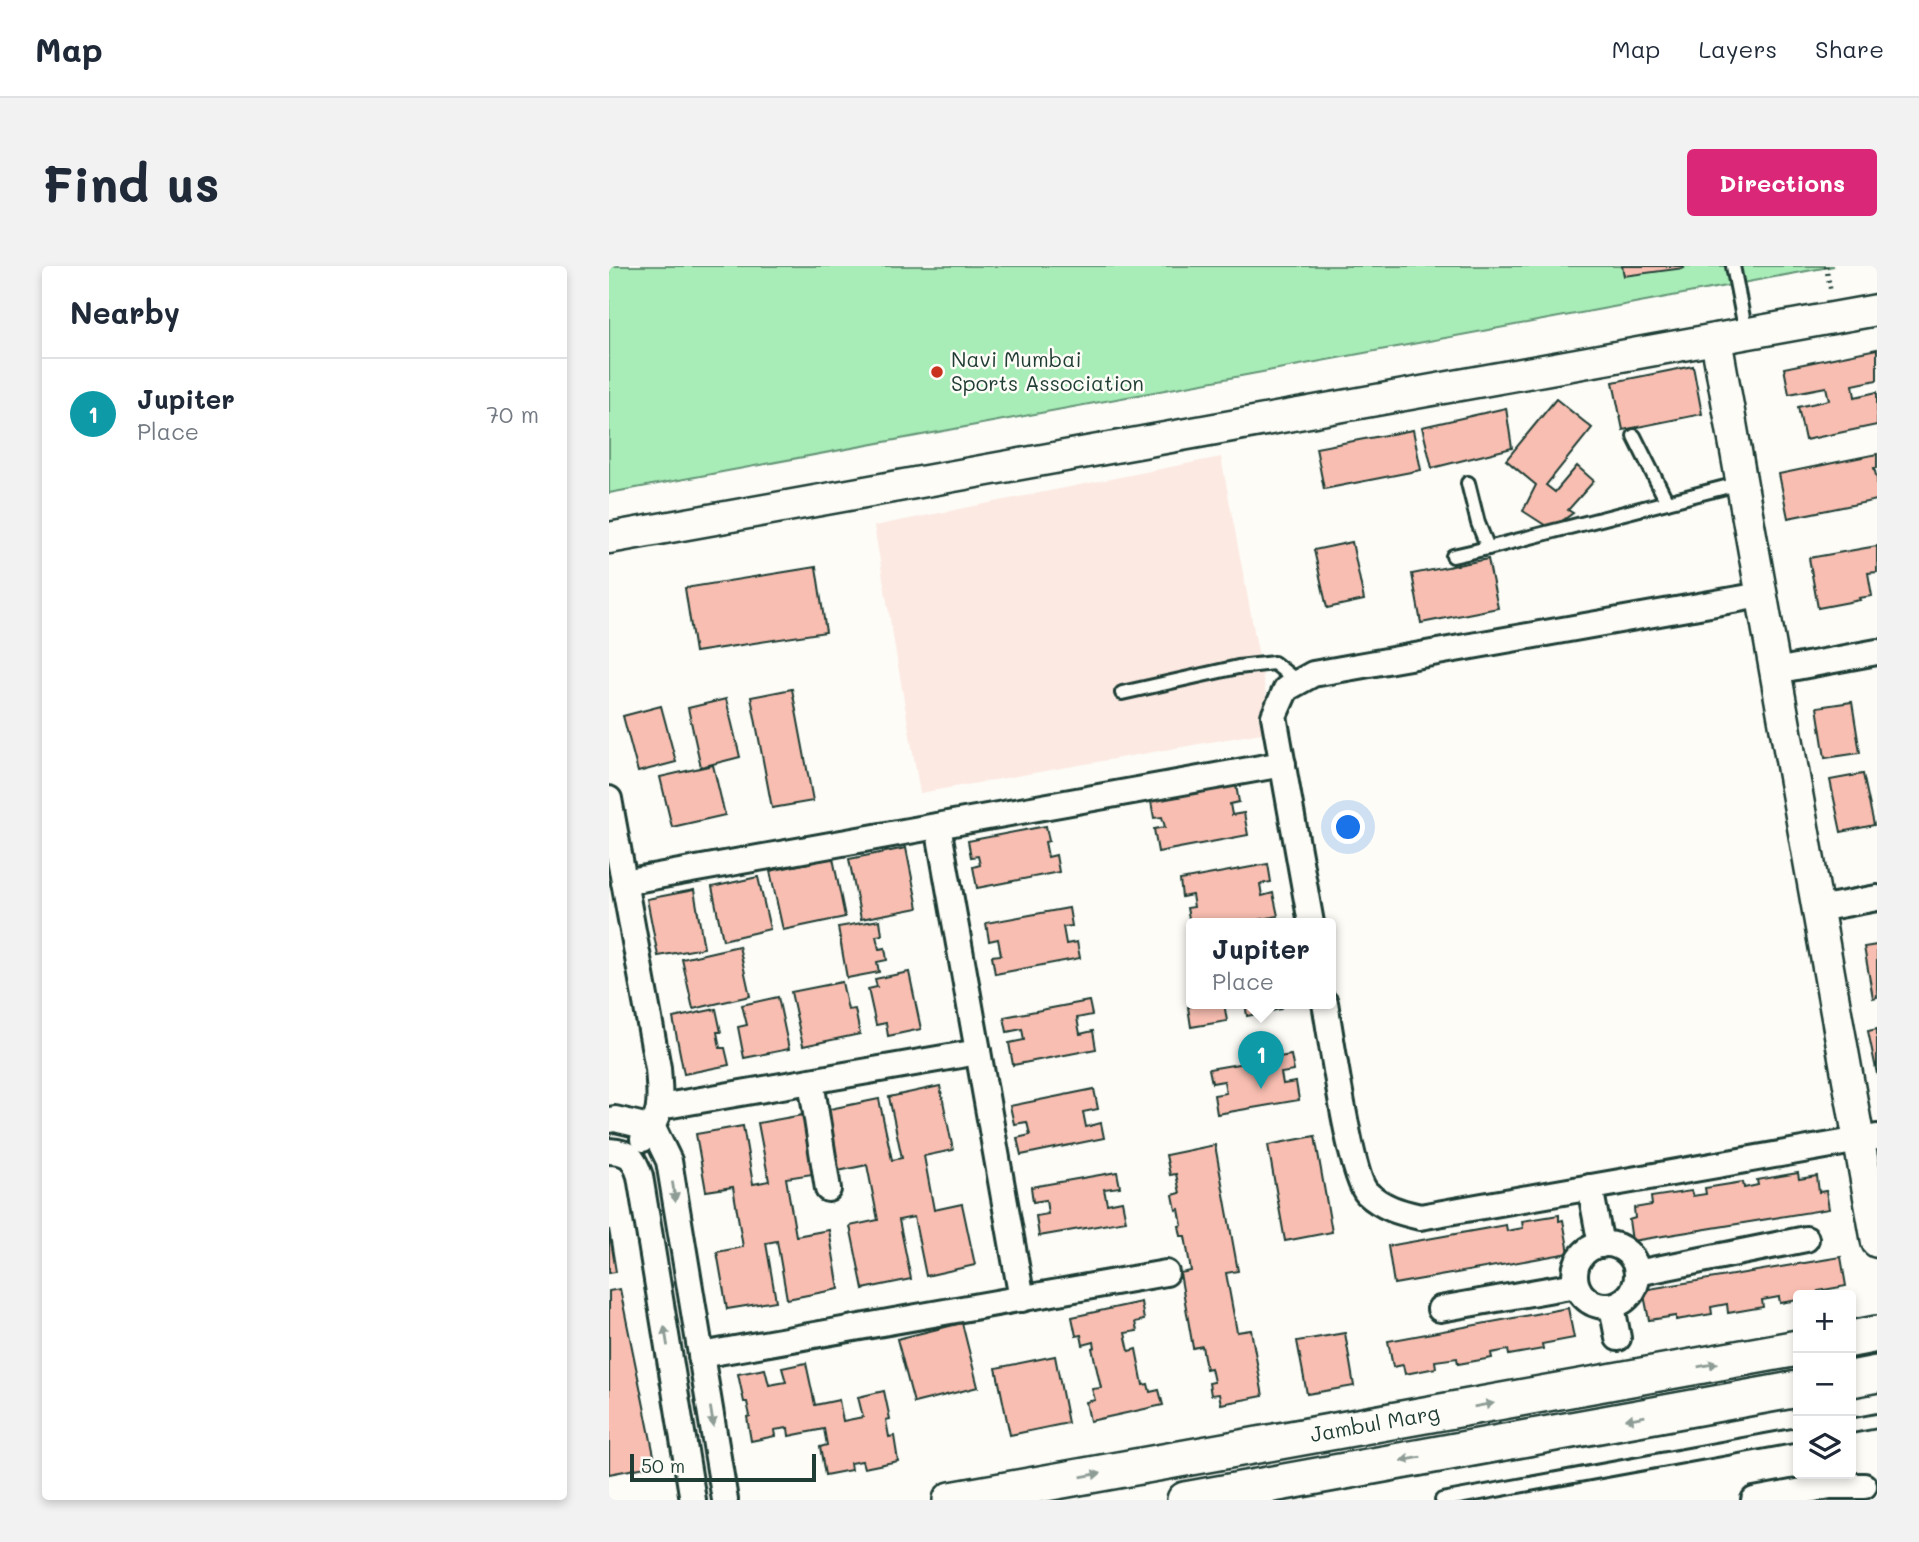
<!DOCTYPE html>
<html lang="en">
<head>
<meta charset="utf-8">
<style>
	body { margin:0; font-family:Mali,sans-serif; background:#f2f2f3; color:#1f2937 }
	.controls { position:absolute; right:21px; bottom:21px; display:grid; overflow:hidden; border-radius:7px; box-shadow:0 4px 10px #0003 }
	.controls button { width:63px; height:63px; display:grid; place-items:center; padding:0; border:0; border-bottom:2px solid #e0e1e3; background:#fff; color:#1f2937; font:35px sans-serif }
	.scale { position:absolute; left:21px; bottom:18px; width:186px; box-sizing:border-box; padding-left:7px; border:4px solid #1f3d34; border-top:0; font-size:19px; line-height:24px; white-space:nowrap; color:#1f3d34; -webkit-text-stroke:5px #fdfcf7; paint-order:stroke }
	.you { position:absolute; left:740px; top:562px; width:24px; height:24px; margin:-18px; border:5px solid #fff; border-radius:50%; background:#1a73e8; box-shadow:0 0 0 10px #1a73e833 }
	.badge { display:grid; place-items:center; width:46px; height:46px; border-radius:50%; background:#db2777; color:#fff; font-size:23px; font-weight:700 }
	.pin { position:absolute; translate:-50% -58px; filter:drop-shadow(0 2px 4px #0008) }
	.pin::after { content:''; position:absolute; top:37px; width:24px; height:21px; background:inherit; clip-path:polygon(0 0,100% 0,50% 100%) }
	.popup { position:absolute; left:577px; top:652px; width:150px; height:91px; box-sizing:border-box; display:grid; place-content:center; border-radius:7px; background:#fff; filter:drop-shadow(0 2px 5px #0005); font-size:23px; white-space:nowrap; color:#747a83 }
	.popup b { font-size:26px; color:#1f2937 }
	.popup::after { content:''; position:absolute; left:50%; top:100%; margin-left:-14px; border:14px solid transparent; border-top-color:#fff }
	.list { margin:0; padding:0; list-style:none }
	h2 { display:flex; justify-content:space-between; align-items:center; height:91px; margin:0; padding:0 28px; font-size:30px }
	h2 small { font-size:23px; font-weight:400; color:#747a83 }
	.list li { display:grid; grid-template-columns:46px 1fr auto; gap:21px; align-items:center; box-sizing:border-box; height:112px; padding:0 28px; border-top:2px solid #e0e1e3 }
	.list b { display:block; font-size:26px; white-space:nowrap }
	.list p { margin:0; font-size:23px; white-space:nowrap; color:#747a83 }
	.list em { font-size:23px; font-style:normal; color:#747a83 }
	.icon { flex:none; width:38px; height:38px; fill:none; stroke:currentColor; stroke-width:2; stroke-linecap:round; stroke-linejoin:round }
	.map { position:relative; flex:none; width:1268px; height:1234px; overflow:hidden; border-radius:7px }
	header { display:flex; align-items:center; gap:42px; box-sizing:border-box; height:98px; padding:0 35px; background:#fff; border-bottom:2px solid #e0e1e3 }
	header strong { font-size:33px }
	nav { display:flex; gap:38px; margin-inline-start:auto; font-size:24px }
	.intro { display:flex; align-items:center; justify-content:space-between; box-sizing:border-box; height:168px; padding:0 42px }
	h1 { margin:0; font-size:49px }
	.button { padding:18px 32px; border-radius:7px; background:#db2777; color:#fff; font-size:24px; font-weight:700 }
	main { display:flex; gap:42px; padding:0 42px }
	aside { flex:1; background:#fff; border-radius:7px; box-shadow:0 4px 10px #0003 }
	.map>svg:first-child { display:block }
</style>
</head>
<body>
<header>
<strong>Map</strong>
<nav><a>Map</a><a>Layers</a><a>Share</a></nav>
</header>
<div class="intro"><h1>Find us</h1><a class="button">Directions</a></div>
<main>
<aside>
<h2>Nearby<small></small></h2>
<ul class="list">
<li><span class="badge" style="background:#0f9aa8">1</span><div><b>Jupiter</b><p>Place</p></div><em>70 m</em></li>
</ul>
</aside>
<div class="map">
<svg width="1268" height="1234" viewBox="0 0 1268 1234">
	<rect width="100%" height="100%" fill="#fdfcf7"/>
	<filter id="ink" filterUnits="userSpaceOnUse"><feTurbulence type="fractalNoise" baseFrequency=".0143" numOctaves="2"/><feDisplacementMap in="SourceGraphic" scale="14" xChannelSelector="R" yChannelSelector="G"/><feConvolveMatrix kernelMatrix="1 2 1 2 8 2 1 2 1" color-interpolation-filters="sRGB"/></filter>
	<g filter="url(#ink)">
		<polygon fill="#fce9e2" points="612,191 664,465 311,527 265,260"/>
		<polygon fill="#a8ecb7" stroke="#649476" stroke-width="2" points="0,0 1225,0 0,227"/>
		<g fill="#f8beb1" stroke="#1f3d34" stroke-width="2">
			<polygon points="1013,0 1074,0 1075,2 1015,10"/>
			<polygon points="1268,83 1268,114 1244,119 1246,131 1268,126 1268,159 1196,174 1189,141 1220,134 1217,121 1180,128 1175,102"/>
			<polygon points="1084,100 1093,148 1014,164 1004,116"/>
			<polygon points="947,133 983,162 937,219 946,226 968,200 985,215 959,244 964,247 942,263 914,245 927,219 897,194"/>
			<polygon points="897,142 903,182 823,202 813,161"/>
			<polygon points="804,164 812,204 715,223 707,182"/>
			<polygon points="1268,188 1268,202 1265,202 1268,213 1268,234 1179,252 1170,208"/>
			<polygon points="743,276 755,334 718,342 705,284"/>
			<polygon points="1268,280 1268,306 1259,307 1263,330 1250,332 1251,334 1209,342 1200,292"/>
			<polygon points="879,293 889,342 812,357 803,308"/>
			<polygon points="207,301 217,366 86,386 76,322"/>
			<polygon points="183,423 204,535 163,542 142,431"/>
			<polygon points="117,433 131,491 92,501 79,442"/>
			<polygon points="1243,436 1251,487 1216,492 1208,441"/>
			<polygon points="52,440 67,496 29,506 14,450"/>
			<polygon points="104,499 116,549 63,561 51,511"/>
			<polygon points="1254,508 1265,559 1232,566 1221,514"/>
			<polygon points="626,514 630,536 621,538 623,549 635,547 639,569 549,586 545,563 556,561 553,551 545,552 541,530"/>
			<polygon points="437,560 440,575 436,576 439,591 447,589 450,606 368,622 364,601 371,599 369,590 362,591 359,575"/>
			<polygon points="297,582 309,642 252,653 240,593"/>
			<polygon points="224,592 236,651 174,664 161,605"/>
			<polygon points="659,598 662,616 651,618 653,630 664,627 669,650 633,657 582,657 582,662 578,642 585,641 583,629 573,631 571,614"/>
			<polygon points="149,611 161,663 114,674 103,621"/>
			<polygon points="85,624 95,682 49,690 38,633"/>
			<polygon points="460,642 463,660 454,661 457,678 468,676 471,692 386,708 383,690 392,689 389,673 380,675 377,657"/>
			<polygon points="271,654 273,669 267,670 270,683 276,682 278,694 268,696 270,706 238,712 229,661"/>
			<polygon points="1268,679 1268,731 1264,732 1255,681"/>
			<polygon points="130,680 141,730 84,743 73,693"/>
			<polygon points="300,706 312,763 279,770 277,757 267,759 259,723 268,721 266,713"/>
			<polygon points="233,716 239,744 246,743 251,768 194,780 182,726"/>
			<polygon points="169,731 180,783 135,792 129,761 138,759 133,739"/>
			<polygon points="480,735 483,749 468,752 471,768 484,765 487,783 404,799 400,777 415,774 413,763 398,766 395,751"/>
			<polygon points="592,737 615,737 618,755 582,761 579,741 593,739"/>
			<polygon points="636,737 671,737 672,743 638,750"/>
			<polygon points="107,743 112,766 108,766 111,782 116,782 120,799 75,808 64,752"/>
			<polygon points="1268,763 1268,808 1259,765"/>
			<polygon points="682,789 685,805 672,807 674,818 687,816 690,834 608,848 605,829 617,827 615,815 603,817 600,803"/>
			<polygon points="331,820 344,884 315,890 325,944 353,938 366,999 317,1010 305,951 290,954 302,1013 254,1023 241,960 269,954 258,899 229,905 216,844 270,833 283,894 293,892 280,831"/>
			<polygon points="485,823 489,843 474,846 477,861 492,857 495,872 412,889 408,872 421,869 418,856 405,858 401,840"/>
			<polygon points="199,848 210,907 177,912 187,970 220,964 230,1023 178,1033 168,975 157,977 167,1035 118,1043 108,986 134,981 124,921 97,925 87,868 134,860 144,918 160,915 149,857"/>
			<polygon points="706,870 723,966 676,975 659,879"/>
			<polygon points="606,879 629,1005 617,1007 628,1066 642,1064 654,1130 612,1138 610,1128 602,1129 600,1117 605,1116 602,1102 597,1103 593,1080 584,1082 571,1007 582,1005 576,970 572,970 570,960 573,959 570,943 567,944 564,929 571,927 567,908 561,909 557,889"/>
			<polygon points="508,906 511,921 495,923 498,938 513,935 517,955 430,970 427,950 439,948 437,934 424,936 422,921"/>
			<polygon points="1189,907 1190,913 1208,910 1210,926 1217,925 1220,943 1023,975 1020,954 1026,952 1025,942 1043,939 1042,931 1082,925 1084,930 1097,928 1096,922 1134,916 1135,922 1149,919 1148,914"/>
			<polygon points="950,949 950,955 954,954 960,987 785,1018 779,980 897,959 898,965 914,962 913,955"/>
			<polygon points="0,963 7,1006 0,1007"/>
			<polygon points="1232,991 1237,1020 1209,1025 1210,1029 1189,1029 1189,1034 1171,1037 1170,1031 1153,1034 1154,1041 1119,1047 1118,1038 1102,1041 1103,1048 1067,1054 1067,1050 1040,1054 1034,1024"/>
			<polygon points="11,1023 47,1199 0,1208 0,1025"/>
			<polygon points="532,1036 535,1054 526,1056 528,1065 516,1067 520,1085 527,1083 534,1119 539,1118 541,1126 550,1124 554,1139 481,1155 477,1136 486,1134 483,1123 492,1122 483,1082 486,1081 485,1076 474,1079 472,1069 467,1070 463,1051"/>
			<polygon points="959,1042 965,1072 933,1078 934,1083 900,1089 899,1084 882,1087 883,1092 849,1098 848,1092 826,1095 827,1102 796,1108 794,1099 784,1101 779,1075"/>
			<polygon points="353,1057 369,1121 305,1137 288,1073"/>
			<polygon points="736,1067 745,1120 698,1128 688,1075"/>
			<polygon points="446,1090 459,1157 401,1169 387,1102"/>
			<polygon points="197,1097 206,1139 230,1134 234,1155 254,1151 249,1131 275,1125 281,1153 277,1154 280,1171 285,1170 289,1195 255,1202 253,1195 241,1197 242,1204 216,1209 211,1181 218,1179 215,1163 180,1170 179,1162 165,1164 166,1170 142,1175 138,1151 141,1150 138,1136 135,1136 129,1108 156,1103 160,1119 177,1116 173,1102"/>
		</g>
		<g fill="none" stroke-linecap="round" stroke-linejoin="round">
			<g stroke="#1f3d34" stroke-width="18">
				<g id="service">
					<polyline points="1124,0 1137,67"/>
					<polyline points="1025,170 1058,236"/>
					<polyline points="859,217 869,257 879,282 1132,217"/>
					<polyline points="844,290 879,282"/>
					<polyline points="513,427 629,401 665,397 689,416"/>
					<polyline points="1242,1160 1268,1155"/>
					<polyline points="833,1234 1189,1169"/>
				</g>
			</g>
			<g stroke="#1f3d34" stroke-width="30">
				<g id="minor">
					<polyline points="1166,405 1268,386"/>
					<path d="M0,533L49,802C51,831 55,850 34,873"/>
					<polyline points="329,560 413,1033"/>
					<polyline points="15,616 674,498"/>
					<polyline points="1209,643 1268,632"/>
					<polyline points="702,657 665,450 677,423 704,408 1152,329"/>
					<path d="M716,737C722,769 741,910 758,927C774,942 791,946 811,951L1268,871"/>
					<polyline points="202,815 219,923"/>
					<polyline points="51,841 369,786"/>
					<polyline points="0,854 6,853 44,862"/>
					<polyline points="44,862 60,895 116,1234"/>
					<path d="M0,885C21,886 25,892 31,910L84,1234"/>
					<polyline points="981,921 992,979"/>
					<circle cx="997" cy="1009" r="31"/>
					<polyline points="1028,1007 1197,973"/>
					<polyline points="1003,1040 1009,1072"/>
					<polyline points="831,1043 967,1019"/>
					<polyline points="92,1089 557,1007"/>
					<polyline points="1145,1234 1221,1220 1255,1220"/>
				</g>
			</g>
			<g stroke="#1f3d34" stroke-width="35">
				<g id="tertiary">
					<polyline points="1107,73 1268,976"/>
					<polyline points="0,272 1268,44"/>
				</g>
			</g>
			<g stroke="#1f3d34" stroke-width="40">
				<g id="secondary">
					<polyline points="1242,1073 1268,1068"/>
					<polyline points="1242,1113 1268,1108"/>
					<polyline points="342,1234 1189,1082"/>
					<polyline points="576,1234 1189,1123"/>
				</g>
			</g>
			<polyline stroke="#1f3d34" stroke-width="4.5" stroke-dasharray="2 5" stroke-linecap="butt" points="1217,0 1222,27"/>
			<use href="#service" stroke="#fdfcf7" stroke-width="12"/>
			<use href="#minor" stroke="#fdfcf7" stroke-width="24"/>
			<use href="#tertiary" stroke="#fdfcf7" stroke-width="30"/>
			<use href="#secondary" stroke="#fdfcf7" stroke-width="35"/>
		</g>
		<defs><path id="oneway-solid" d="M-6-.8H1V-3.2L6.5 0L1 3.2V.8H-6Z" transform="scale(1.75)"/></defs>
		<g fill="#8e9c96">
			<use href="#oneway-solid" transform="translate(65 926) rotate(81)"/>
			<use href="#oneway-solid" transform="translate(57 1070) rotate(-99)"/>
			<use href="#oneway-solid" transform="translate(1099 1099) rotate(-10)"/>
			<use href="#oneway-solid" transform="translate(875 1139) rotate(-10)"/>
			<use href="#oneway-solid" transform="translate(103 1151) rotate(81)"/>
			<use href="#oneway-solid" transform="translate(1026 1152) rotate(170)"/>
			<use href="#oneway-solid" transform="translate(802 1193) rotate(170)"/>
			<use href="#oneway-solid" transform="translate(482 1209) rotate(-10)"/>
		</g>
	</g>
	<circle fill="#c8321e" stroke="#fdfcf7" stroke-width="2.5" cx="328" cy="106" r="7"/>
	<g text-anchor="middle" stroke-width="5" stroke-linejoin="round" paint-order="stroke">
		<g font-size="21" fill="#1f3d34" stroke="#fdfcf7" text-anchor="start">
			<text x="342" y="101">Navi Mumbai<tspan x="342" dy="24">Sports Association</tspan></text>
		</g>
		<g font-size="21" fill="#1f3d34" stroke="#fdfcf7">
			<text transform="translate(766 1158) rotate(-10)" y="7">Jambul Marg</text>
		</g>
	</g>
</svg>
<div class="controls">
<button>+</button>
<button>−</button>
<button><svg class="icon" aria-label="layers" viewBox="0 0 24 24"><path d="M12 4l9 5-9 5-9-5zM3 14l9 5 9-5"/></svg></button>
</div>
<div class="scale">50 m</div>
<div class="you"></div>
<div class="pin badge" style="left:652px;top:823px;background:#0f9aa8">1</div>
<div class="popup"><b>Jupiter</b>Place</div>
</div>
</main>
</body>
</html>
